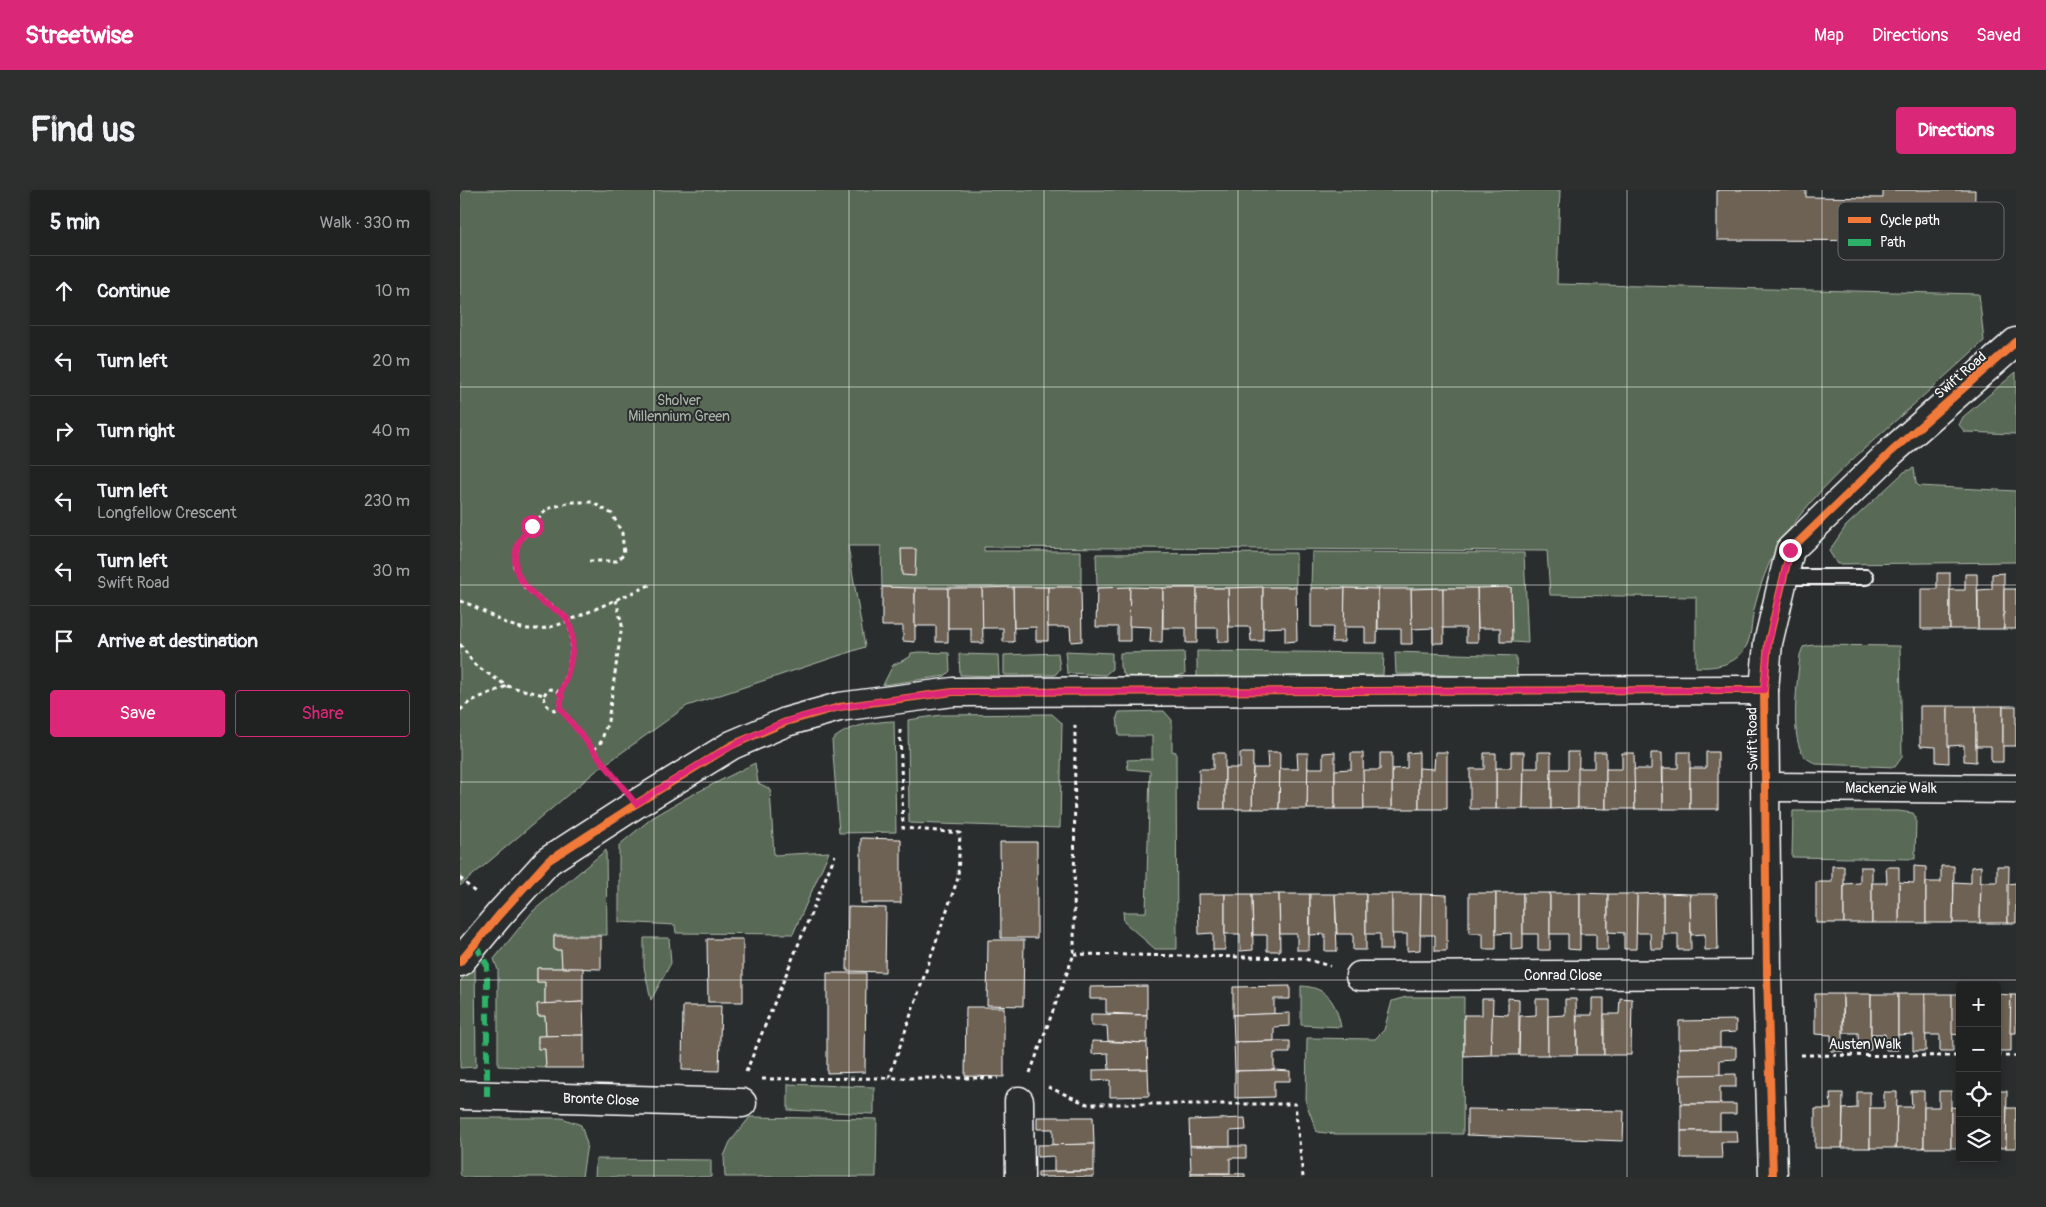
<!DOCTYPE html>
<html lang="en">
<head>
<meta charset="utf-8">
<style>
	body { margin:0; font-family:Pangolin,sans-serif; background:#2d2f2f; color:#f1f3f6 }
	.controls { position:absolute; right:15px; bottom:15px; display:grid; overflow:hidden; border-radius:5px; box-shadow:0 2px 8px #0003 }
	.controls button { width:45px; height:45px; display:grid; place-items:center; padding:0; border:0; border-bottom:1px solid #3d3f40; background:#202222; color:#f1f3f6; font:25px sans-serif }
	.stop { position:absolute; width:15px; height:15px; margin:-11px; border:4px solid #db2777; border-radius:50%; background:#fff }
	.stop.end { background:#db2777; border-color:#fff; box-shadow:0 1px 5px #0008 }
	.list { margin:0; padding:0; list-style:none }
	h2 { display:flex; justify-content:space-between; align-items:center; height:65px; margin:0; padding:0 20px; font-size:21px }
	h2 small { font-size:16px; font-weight:400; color:#a2a4a5 }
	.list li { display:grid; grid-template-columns:32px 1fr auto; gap:15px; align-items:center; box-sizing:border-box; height:70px; padding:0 20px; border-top:1px solid #3d3f40 }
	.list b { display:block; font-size:19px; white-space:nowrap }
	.list p { margin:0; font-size:16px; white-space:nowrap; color:#a2a4a5 }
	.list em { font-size:16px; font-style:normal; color:#a2a4a5 }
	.actions { display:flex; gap:10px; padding:15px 20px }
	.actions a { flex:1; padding:11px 0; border:1px solid #db2777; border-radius:5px; text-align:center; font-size:18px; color:#db2777 }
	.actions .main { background:#db2777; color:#fff }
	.icon { flex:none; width:28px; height:28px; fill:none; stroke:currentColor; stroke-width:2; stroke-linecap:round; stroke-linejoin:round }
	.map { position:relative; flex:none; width:1556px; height:987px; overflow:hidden; border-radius:5px }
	header { display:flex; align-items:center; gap:30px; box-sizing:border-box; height:70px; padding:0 25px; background:#db2777; color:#fff }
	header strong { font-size:24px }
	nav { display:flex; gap:28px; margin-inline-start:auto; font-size:18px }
	.intro { display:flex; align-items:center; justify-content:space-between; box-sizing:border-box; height:120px; padding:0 30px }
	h1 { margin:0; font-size:35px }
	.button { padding:12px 22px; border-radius:5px; background:#db2777; color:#fff; font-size:18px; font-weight:700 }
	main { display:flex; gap:30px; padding:0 30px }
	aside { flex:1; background:#202222; border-radius:5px; box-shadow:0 2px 8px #0003 }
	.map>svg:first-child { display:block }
</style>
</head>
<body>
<header>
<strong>Streetwise</strong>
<nav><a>Map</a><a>Directions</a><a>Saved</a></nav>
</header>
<div class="intro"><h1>Find us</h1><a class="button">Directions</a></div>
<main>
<aside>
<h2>5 min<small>Walk · 330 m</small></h2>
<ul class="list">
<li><svg class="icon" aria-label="ahead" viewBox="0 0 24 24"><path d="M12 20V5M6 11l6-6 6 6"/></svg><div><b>Continue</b></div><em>10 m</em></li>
<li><svg class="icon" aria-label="left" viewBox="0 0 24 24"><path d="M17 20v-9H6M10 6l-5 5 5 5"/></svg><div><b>Turn left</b></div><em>20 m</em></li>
<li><svg class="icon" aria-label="right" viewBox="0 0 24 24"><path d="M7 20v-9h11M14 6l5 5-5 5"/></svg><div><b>Turn right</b></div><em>40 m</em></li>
<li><svg class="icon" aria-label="left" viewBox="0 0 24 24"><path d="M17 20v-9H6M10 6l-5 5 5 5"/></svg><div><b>Turn left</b><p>Longfellow Crescent</p></div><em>230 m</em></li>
<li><svg class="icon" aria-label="left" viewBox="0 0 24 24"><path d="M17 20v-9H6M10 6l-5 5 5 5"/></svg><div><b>Turn left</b><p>Swift Road</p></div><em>30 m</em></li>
<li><svg class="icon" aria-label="arrive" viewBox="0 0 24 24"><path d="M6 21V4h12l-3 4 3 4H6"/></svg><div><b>Arrive at destination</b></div></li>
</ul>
<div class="actions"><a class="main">Save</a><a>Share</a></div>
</aside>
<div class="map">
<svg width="1556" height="987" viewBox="0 0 1556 987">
	<rect width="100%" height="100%" fill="#2a2d2e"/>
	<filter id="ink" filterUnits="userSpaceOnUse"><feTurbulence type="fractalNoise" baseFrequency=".02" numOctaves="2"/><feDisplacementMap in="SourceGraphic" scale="10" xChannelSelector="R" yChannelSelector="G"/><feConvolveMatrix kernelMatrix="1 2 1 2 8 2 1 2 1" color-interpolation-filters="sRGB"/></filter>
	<g filter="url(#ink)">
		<g fill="#586b55" stroke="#acb5aa">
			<path d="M0,0H1100L1097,94L1519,104L1524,151C1488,184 1451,217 1414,250C1378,282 1347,312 1320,353C1308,372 1299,398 1294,420C1291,433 1292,449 1284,460C1273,476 1253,478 1236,477V407L1090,405L1087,361L524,357V361H621V397H422L421,356H388L405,457L227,516L136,581L0,696Z"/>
			<polygon points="1556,182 1556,244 1505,242 1499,235 1503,227"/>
			<polygon points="1454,278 1456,293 1459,296 1556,301 1556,372 1377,374 1369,361 1386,336 1444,282"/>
			<polygon points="852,362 1064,363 1068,453 1052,452 1051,398 851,398"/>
			<polygon points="836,363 836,397 637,398 636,364"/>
			<path d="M1353,455L1440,456L1442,567L1435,577L1356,574C1353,572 1349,570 1346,568C1328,552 1338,488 1340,465L1343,457Z"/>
			<polygon points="605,461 652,463 652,479 645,485 607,483"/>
			<polygon points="737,461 924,463 923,485 737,487"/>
			<polygon points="459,462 489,463 490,481 485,486 423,495 433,475 450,467 451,463"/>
			<polygon points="724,462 725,484 709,488 665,486 660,477 660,463"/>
			<polygon points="935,462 1056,466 1057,487 936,484"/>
			<polygon points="598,463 600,479 595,485 544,485 544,465"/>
			<polygon points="499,464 538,465 539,486 500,485"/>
			<polygon points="704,521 712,530 712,561 716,562 717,759 695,759 664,732 663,722 686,722 690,581 668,579 667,570 692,569 692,546 659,546 657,527 659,522"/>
			<polygon points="592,524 602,533 600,638 449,633 448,530 481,525"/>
			<path d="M434,531L436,642L379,643L372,550C389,535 413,532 434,531Z"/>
			<polygon points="295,573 298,593 310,599 314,665 369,662 333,744 216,743 215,735 159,732 159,655 192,628 226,608"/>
			<polygon points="1333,621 1438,621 1453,623 1456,628 1455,669 1332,667"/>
			<polygon points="146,660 147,745 94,745 94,760 101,760 102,778 77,778 77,792 85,792 85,814 77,815 78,826 85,826 86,846 78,846 78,859 85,859 86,878 38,876 38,780 34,769 73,721"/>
			<polygon points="184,748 209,748 211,773 191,810 184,777"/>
			<polygon points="15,769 16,877 0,878 0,792"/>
			<path d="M841,796C868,797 876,813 881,837L841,835Z"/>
			<polygon points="946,807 1004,807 1003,944 876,944 857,942 846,913 847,848 915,849 924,840 932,811"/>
			<polygon points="328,894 414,897 414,924 328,920"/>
			<polygon points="290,927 417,929 416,987 265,987 264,966 270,952"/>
			<polygon points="0,928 102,928 121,935 127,954 122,987 0,987"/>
			<polygon points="136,969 251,970 251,987 135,987"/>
		</g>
		<g fill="#6e6254" stroke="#fff">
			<polygon points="1257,0 1346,0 1346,7 1423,8 1423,0 1515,0 1514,51 1257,50"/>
			<polygon points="441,359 456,359 455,386 442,385"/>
			<polygon points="1477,383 1490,383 1490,439 1461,439 1461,399 1477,399"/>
			<polygon points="1544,383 1544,439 1518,439 1518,400 1532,399 1532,384"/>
			<polygon points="1505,384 1517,384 1518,439 1490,439 1490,400 1505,400"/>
			<polygon points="422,397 455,398 455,452 443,451 443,436 422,436"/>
			<polygon points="553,397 588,397 588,451 576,451 576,437 554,438"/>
			<polygon points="553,397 554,452 543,452 543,438 522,438 522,398"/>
			<polygon points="588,397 621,397 622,451 611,452 610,437 588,437"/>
			<polygon points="670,397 670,451 658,451 658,437 636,437 637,398"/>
			<polygon points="670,397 703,398 702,452 690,452 691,437 669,436"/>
			<polygon points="803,397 803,451 791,451 790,437 769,437 768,398"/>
			<polygon points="803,397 836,397 837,451 825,452 825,437 803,438"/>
			<polygon points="1051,397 1052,452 1040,452 1040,438 1018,438 1017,398"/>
			<polygon points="455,398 488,398 488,452 476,452 476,436 455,436"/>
			<polygon points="488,398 522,398 523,453 511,453 511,438 488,438"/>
			<polygon points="703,398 737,398 737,453 726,453 726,438 703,438"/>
			<polygon points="737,398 768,398 769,452 758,452 758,438 737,438"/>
			<polygon points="851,398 885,398 884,452 872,452 873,437 851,437"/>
			<polygon points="885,398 918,399 917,453 905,453 905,437 884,437"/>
			<polygon points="983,398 984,453 973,453 973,438 952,439 951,399"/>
			<polygon points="983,398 1017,398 1018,452 1006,452 1006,438 983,438"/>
			<polygon points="918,399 951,399 952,454 941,454 941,439 918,439"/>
			<rect x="1544" y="399" width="12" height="40"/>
			<polygon points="1460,516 1488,516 1489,573 1476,572 1476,557 1460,556"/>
			<polygon points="1488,516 1516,516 1516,572 1504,571 1504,555 1488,556"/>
			<polygon points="1516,516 1543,516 1543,572 1531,572 1531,556 1516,556"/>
			<rect x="1543" y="516" width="13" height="40"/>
			<polygon points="807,562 820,562 819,619 792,619 793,578 808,578"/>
			<polygon points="875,562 875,619 847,619 847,578 863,578 863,563"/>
			<polygon points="959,562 959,619 932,619 932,579 947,578 947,563"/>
			<polygon points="975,562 987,562 987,619 959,619 959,578 974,579"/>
			<polygon points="1051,562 1064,562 1063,619 1036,619 1036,578 1051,578"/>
			<polygon points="1078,562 1091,562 1091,619 1063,619 1064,578 1078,578"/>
			<polygon points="1108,562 1119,562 1118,618 1091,619 1091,579 1108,579"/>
			<polygon points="1134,562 1146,562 1146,619 1118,618 1118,578 1134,578"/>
			<polygon points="1218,562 1230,562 1230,619 1203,619 1203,578 1218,578"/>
			<polygon points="1246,562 1258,562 1258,619 1230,619 1230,578 1246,578"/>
			<polygon points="753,563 765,563 765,619 739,619 739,579 753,579"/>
			<polygon points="780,563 793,563 792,619 765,619 765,578 780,578"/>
			<polygon points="837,563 848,563 847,619 819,619 820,579 838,579"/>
			<polygon points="891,563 903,563 904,619 875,619 875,580 891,579"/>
			<polygon points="920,563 932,563 932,619 904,619 903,580 920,580"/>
			<polygon points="1024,563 1036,563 1036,619 1010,619 1010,579 1024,579"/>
			<polygon points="1162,563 1174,563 1175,619 1146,619 1146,579 1162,579"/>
			<polygon points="1191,563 1202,563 1203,619 1175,619 1174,579 1191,579"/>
			<polygon points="401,648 441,649 441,713 401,713"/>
			<polygon points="540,652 577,652 577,748 541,748"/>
			<polygon points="1372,676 1384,676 1384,733 1356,733 1356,692 1372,692"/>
			<polygon points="1454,676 1466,677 1466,733 1439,733 1439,692 1454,693"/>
			<polygon points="1481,676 1494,676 1493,733 1466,733 1466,692 1481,692"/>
			<polygon points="1521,676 1520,733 1493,733 1494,692 1511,693 1511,677"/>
			<polygon points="1537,676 1549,676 1548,733 1520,733 1521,692 1537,692"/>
			<polygon points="1400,677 1412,677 1412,733 1384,733 1384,694 1400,693"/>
			<polygon points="1426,677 1439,677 1439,733 1412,733 1412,693 1427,693"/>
			<polygon points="1556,693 1556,733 1548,733 1548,694"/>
			<polygon points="1009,703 1036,703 1036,759 1023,759 1023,743 1009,743"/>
			<polygon points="1036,703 1063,703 1063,759 1051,760 1051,743 1036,744"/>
			<polygon points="1063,703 1090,703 1090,760 1078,760 1078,744 1063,744"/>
			<polygon points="1090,703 1120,703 1120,760 1108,759 1108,744 1090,744"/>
			<polygon points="1120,703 1148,704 1148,760 1136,760 1136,744 1120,744"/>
			<polygon points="1203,703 1230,704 1231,760 1218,760 1218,744 1203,744"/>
			<polygon points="1203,703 1203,759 1191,759 1190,743 1176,743 1177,704"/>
			<polygon points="738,704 765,704 765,760 753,760 753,743 739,744"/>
			<polygon points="765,704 792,704 793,760 780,761 780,744 765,744"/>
			<polygon points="792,704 819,704 820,761 807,761 807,745 793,745"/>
			<polygon points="819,704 850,704 849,760 837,760 837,744 820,744"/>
			<polygon points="850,704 875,704 877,761 865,761 865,744 850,745"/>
			<polygon points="875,704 906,704 906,760 893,760 893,744 877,744"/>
			<polygon points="906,704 932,704 933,760 920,760 920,744 906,744"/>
			<polygon points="932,704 961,704 960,760 947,761 947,744 932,744"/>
			<polygon points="961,704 987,705 987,761 975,761 975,745 960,745"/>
			<polygon points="1148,704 1177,704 1176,759 1164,759 1164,743 1148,742"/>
			<polygon points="1230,704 1257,704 1258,760 1245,760 1245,744 1231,745"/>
			<polygon points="388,717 426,718 425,782 387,781"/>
			<polygon points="94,746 141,746 141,779 102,778 101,760 94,760"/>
			<polygon points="247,749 283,749 283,812 248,812"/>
			<polygon points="528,750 564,750 563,816 527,815"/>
			<polygon points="77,778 123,778 123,812 85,814 85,792 77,792"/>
			<polygon points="367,783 406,783 405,882 367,883"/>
			<polygon points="687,796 687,825 646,823 646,809 630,809 630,797"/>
			<polygon points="830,796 830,809 814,809 814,824 773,825 773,797"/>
			<polygon points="1355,804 1383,804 1383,861 1371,861 1371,845 1355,844"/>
			<polygon points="1383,804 1411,804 1411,860 1399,860 1398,843 1384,843"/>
			<polygon points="1411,804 1438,804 1438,860 1426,860 1425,844 1411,844"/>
			<polygon points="1438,804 1465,804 1466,861 1453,861 1453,844 1438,845"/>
			<polygon points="1465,804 1492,804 1493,861 1480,861 1480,845 1465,845"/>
			<polygon points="1492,804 1500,804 1500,845 1492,844"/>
			<polygon points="1537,804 1551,805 1551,861 1538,861"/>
			<polygon points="1551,805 1556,805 1556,843 1550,843"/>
			<polygon points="1048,808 1059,809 1059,865 1031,865 1032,824 1048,825"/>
			<polygon points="1132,808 1144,808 1144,865 1117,865 1117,825 1132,825"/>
			<polygon points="1160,808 1172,809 1171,865 1144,865 1144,824 1159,824"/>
			<polygon points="1022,809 1033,809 1031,865 1004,866 1004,825 1022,825"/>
			<polygon points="1076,809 1088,809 1088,865 1059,865 1060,826 1076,825"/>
			<polygon points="1105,809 1116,809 1117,865 1088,865 1088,826 1105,825"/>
			<polygon points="123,812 124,845 86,846 85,826 78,826 77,814"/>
			<polygon points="223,816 261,816 259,881 222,880"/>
			<polygon points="506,817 544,817 544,887 505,886"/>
			<polygon points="830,823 830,836 814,837 814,851 774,852 773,825"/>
			<polygon points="631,824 687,825 687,853 648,851 647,836 631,836"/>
			<polygon points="1276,830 1276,842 1260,843 1260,857 1219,858 1219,831"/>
			<polygon points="124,845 124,878 86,878 85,859 78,859 78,846"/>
			<polygon points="632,851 687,853 688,879 649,880 648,863 632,864"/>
			<polygon points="814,851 830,851 830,863 814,863 814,880 775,881 774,852"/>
			<polygon points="1260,857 1276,857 1276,869 1260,870 1260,885 1220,885 1219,858"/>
			<polygon points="688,879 689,906 650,907 650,890 633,891 633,880"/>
			<polygon points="814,880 830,881 830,891 814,891 814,907 775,908 775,881"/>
			<polygon points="1276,884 1276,897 1260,897 1260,914 1221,914 1220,885"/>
			<polygon points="1451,901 1464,901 1464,958 1436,958 1437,917 1452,917"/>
			<polygon points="1479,901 1491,901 1491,958 1464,958 1464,917 1479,917"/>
			<polygon points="1537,901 1547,901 1546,958 1537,958"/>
			<polygon points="1397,902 1410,902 1410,958 1382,958 1383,919 1397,918"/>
			<polygon points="1424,902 1437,902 1436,958 1410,958 1410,918 1424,918"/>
			<polygon points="1370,903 1383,903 1382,958 1355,958 1355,919 1371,919"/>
			<polygon points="1221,914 1276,914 1276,924 1260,924 1260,941 1221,941"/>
			<polygon points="1491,917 1500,918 1500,958 1491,958"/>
			<polygon points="1547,918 1556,918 1556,958 1546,958"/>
			<polygon points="1007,919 1164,921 1163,951 1007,945"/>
			<polygon points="577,927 633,927 634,954 593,955 593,939 577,939"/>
			<polygon points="785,928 786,940 770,941 770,956 730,956 729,930"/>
			<polygon points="1221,941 1277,941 1278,952 1261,952 1262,968 1221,968"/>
			<polygon points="634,954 634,981 594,981 594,966 577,967 577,955"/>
			<polygon points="730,956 786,956 786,968 770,968 770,983 731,983"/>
			<polygon points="634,981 634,987 578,987 578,982"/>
			<polygon points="731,983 785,984 785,987 731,987"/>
		</g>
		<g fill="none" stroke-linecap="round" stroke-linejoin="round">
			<g stroke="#fff" stroke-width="18">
				<polyline id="service" points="1323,387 1406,387"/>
			</g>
			<g stroke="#fff" stroke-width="31">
				<g id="minor">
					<polyline points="1306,597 1556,599"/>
					<polyline points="0,772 39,725 88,671 176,614 272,555 326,532 379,517 493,502 1304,500"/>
					<polyline points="900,786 1307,784"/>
					<polyline points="0,905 282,913"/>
					<polyline points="559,911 560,987"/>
					<polyline points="1313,987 1307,784 1304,500 1308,453 1330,360 1431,262 1556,152"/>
				</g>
			</g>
			<g stroke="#fff" stroke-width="3" stroke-dasharray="4 4" stroke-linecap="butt">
				<path d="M0,411C11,414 22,421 32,426C60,442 79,443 108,431L104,425L65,398L54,376L58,353L87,319L110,312H132L152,324L162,343L164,364L157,371H129"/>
				<path d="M0,454L15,475L47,496L84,505C85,513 86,517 94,520L100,518L157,590"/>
				<path d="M100,504C109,481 116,455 108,431L192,394"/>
				<polyline points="84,505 88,499 96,500 102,505 100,518"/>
				<polyline points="0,520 11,511 47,496"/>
				<polyline points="440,540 443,638 500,643 498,688 429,888 538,888"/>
				<polyline points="134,560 141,552 148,531 162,435 156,410"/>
				<polyline points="0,688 17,704"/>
				<polyline points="614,764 842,768 870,776"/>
				<polyline points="1341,865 1500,866"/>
				<polyline points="1537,866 1556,866"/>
				<polyline points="286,882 375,665"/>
				<polyline points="570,883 614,764 615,532"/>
				<polyline points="302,889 429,888"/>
				<polyline points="588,897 627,914 835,914 843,987"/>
			</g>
			<use href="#service" stroke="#2a2d2e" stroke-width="14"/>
			<use href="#minor" stroke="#2a2d2e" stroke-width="28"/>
			<polyline stroke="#2db169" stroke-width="6" stroke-dasharray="12 6" stroke-linecap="butt" points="15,754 27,775 27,906"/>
			<g stroke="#2a2d2e" stroke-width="11">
				<g id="cycleway">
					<polyline points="0,772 39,725 88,671 176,614 272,555 326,532 379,517 493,502 1304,500"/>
					<polyline points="1313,987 1307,784 1304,500 1308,453 1330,360 1431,262 1556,152"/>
				</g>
			</g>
			<use href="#cycleway" stroke="#f17a3a" stroke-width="8"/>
		</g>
	</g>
	<g fill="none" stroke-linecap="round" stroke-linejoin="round" filter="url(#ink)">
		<path stroke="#db2777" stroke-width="6" d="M72,336C68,341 60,348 58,354C48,382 65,399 86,414C93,419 103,422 107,429C119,450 109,484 100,504L102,506L100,518L176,614C224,584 271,552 325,532C378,513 437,510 493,502L1304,500L1308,453L1330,360"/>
	</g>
	<path fill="none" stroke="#fff" stroke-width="1" stroke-opacity="0.55" d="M194,0V987M389,0V987M584,0V987M778,0V987M972,0V987M1167,0V987M1362,0V987M0,197H1556M0,395H1556M0,592H1556M0,790H1556"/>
	<g text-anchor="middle" stroke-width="4" stroke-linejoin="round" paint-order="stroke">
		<g font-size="14" fill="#fff" stroke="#2a2d2e">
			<text transform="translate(1500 185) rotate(-41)" y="5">Swift Road</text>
			<text transform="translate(1292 549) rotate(-91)" y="5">Swift Road</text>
			<text x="1431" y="603">Mackenzie Walk</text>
			<text x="1103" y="790">Conrad Close</text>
			<text x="1405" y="859">Austen Walk</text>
			<text transform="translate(141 909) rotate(2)" y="5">Bronte Close</text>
		</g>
		<g font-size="14" fill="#acb5aa" stroke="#2a2d2e">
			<text x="219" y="215">Sholver<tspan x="219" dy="16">Millennium Green</tspan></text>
		</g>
	</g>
	<rect x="1378" y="12" width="166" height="58" rx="8" fill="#2a2d2e" stroke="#6a6c6d" stroke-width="1"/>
	<rect x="1388" y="27" width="23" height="6" fill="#f17a3a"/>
	<rect x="1388" y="49" width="23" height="7" fill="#2db169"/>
	<g font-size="14" fill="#fff">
		<text x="1420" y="35">Cycle path</text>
		<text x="1420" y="57">Path</text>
	</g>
</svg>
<div class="controls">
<button>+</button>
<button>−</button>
<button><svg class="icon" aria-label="locate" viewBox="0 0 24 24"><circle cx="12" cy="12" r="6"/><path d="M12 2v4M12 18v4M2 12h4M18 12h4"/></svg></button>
<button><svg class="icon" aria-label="layers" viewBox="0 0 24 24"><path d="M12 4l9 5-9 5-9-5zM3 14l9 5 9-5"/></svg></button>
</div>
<div class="stop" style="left:72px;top:336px"></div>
<div class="stop end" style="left:1330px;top:360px"></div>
</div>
</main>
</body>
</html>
